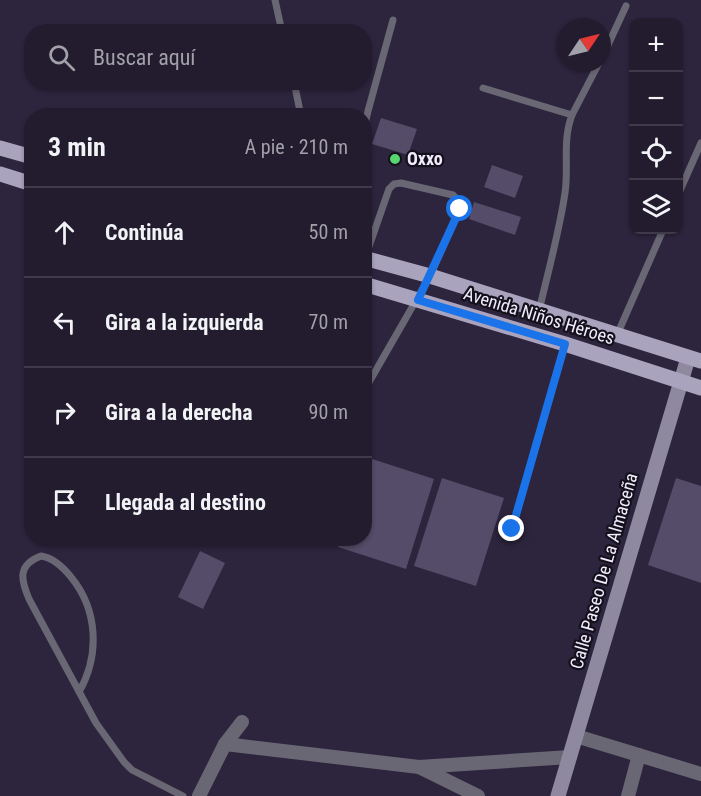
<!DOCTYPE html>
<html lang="es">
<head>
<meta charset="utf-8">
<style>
	body { margin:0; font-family:"Roboto Condensed",sans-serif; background:#2e293a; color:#f1f3f6 }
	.controls { position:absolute; right:18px; top:18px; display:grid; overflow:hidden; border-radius:12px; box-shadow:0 2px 4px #0004 }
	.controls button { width:54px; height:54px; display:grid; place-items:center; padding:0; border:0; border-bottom:2px solid #3f3a4a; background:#221c2e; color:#f1f3f6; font:30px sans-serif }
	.compass { position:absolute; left:557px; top:18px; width:54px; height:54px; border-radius:50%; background:#221c2e; box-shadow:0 2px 4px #0004; rotate:55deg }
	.stop { position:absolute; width:18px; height:18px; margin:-14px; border:4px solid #1a73e8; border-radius:50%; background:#fff }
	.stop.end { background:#1a73e8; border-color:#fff; box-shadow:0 2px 6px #0008 }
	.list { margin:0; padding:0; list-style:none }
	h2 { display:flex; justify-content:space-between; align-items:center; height:78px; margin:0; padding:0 24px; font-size:26px }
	h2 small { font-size:20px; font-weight:400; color:#a2a1aa }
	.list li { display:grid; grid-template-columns:39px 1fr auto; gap:18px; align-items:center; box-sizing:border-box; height:90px; padding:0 24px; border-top:2px solid #3f3a4a }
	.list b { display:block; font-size:22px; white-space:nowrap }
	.list em { font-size:20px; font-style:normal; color:#a2a1aa }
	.icon { flex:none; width:33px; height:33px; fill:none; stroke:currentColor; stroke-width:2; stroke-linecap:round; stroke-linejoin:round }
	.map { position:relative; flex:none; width:701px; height:796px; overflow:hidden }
	.search { position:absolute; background:#221c2e; box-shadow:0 2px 4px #0004; left:24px; top:24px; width:348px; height:66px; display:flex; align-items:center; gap:15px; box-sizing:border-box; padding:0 21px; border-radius:24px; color:#a2a1aa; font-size:22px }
	.panel { position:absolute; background:#221c2e; box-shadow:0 2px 4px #0004; left:24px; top:108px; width:348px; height:438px; border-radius:24px }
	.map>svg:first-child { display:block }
</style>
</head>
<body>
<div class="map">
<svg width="701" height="796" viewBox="0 0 701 796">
	<rect width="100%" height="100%" fill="#2d253e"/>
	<g fill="#544c68">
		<polygon points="381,118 417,129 408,155 372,144"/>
		<polygon points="492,165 523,176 515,198 484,187"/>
		<polygon points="474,202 521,217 515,235 469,219"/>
		<polygon points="366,457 434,479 406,569 338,547 340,538 364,538"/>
		<polygon points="442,478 504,498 476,586 414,566"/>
		<polygon points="676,478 701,486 701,583 648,565"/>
		<polygon points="200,551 225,563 203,609 178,597"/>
	</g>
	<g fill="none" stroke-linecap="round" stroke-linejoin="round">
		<g stroke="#6a6774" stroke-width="7">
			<polyline points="275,0 282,32"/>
			<polyline points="602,58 626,6"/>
			<polyline points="294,82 301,116"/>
			<path d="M483,88L572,115C562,141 569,167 565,193C559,233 548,272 539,311"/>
			<polyline points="572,115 599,63"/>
			<polyline points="364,129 368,111 393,20"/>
			<polyline points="678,195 701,143"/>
			<polyline points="617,335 663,230"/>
			<polyline points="364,391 430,276 460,209 458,200 453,195 401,183 394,184 389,189 365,258"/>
			<polyline points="512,529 565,344"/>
			<path d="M79,692C100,655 98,610 71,577C63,567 54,558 41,556C17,565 21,580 29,599L96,723L124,762L132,770L183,796"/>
		</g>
		<g stroke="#6a6774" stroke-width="14">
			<polyline points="576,736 701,774"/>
			<polyline points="225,744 419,767 570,757"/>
			<polyline points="421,768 478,796"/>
			<polyline points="199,796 225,744 242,722"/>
			<polyline points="628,796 639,755"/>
		</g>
		<polyline stroke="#8e899e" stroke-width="15" points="558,796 688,358"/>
		<g stroke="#aaa3be" stroke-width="15">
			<polyline points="0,148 32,157"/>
			<polyline points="0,174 32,184"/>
			<polyline points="364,258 430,276 701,361"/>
			<polyline points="364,284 565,344 701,388"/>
		</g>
	</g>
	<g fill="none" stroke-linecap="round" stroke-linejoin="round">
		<polyline stroke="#1a73e8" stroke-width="8" points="460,209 418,300 565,344 512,529"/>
	</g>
	<circle fill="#57d570" stroke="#14111c" stroke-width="2" cx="395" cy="159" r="6"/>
	<g text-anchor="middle" stroke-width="4.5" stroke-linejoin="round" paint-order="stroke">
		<g font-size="18" font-weight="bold" fill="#f0ecfd" stroke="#14111c" text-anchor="start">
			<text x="407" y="165">Oxxo</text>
		</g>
		<g font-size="18" fill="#f0ecfd" stroke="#14111c">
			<text transform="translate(539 316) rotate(17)" y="6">Avenida Niños Héroes</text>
			<text transform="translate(604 571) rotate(-74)" y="6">Calle Paseo De La Almaceña</text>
		</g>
	</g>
</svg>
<div class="controls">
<button>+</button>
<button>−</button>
<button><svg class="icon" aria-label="locate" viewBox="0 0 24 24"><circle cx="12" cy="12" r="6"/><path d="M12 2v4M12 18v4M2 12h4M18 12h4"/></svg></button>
<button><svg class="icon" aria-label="layers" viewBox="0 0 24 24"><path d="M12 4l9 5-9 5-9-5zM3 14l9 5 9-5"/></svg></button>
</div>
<svg class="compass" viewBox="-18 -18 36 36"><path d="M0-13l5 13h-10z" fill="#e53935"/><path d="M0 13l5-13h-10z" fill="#a2a1aa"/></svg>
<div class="stop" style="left:460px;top:209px"></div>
<div class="stop end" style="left:512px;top:529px"></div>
<div class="search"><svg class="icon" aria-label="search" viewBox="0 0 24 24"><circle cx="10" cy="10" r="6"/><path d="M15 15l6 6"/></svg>Buscar aquí</div>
<section class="panel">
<h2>3 min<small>A pie · 210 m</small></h2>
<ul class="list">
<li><svg class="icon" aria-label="ahead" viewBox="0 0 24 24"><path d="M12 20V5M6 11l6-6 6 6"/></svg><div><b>Continúa</b></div><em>50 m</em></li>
<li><svg class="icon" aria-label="left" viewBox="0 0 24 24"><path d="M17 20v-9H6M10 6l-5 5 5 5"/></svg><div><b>Gira a la izquierda</b></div><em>70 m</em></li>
<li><svg class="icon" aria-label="right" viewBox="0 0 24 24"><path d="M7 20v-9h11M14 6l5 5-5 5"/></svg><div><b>Gira a la derecha</b></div><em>90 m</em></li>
<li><svg class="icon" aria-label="arrive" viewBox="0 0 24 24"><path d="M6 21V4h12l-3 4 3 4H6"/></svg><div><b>Llegada al destino</b></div></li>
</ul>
</section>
</div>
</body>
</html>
